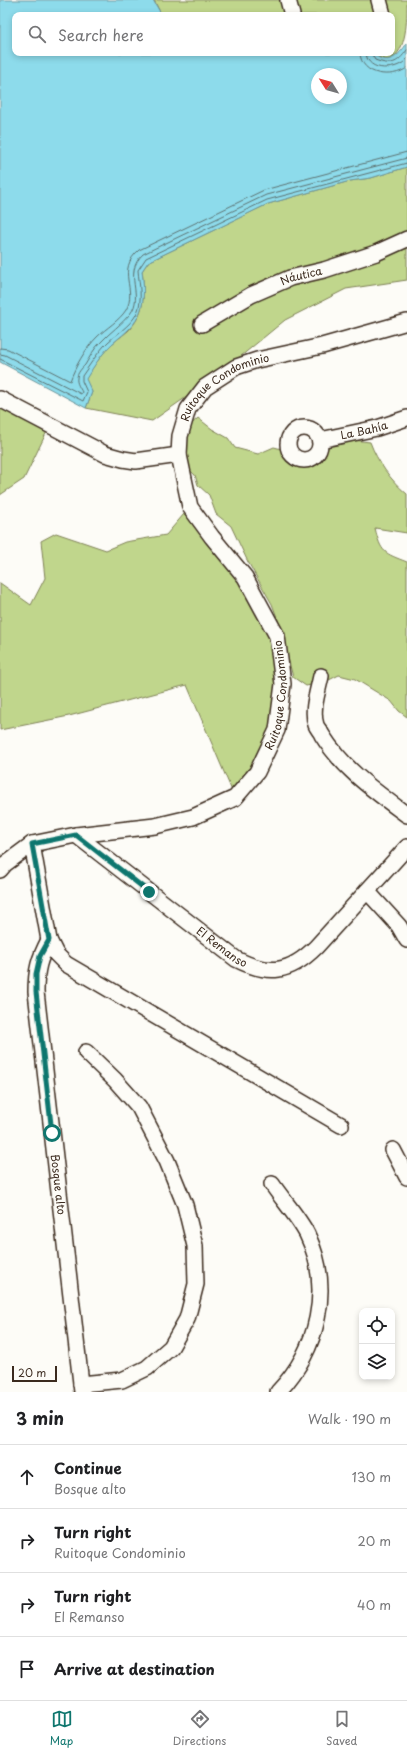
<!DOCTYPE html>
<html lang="en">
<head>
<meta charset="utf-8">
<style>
	body { margin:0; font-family:"Playpen Sans",sans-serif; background:#f2f2f2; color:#202124 }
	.controls { position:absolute; right:12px; bottom:12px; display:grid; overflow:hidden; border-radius:8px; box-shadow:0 2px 6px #0003 }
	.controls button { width:36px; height:36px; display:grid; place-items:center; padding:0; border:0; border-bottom:1px solid #e0e0e0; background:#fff; color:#202124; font:20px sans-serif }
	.compass { position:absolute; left:311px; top:68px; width:36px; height:36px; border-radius:50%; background:#fff; box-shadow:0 2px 6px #0003; rotate:307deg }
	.scale { position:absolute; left:12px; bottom:10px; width:45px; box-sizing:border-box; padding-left:4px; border:2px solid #3b2a1e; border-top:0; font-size:11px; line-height:14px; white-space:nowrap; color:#3b2a1e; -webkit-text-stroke:3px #fdfcf7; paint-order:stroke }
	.stop { position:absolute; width:12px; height:12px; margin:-9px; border:3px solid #0f766e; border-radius:50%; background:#fff }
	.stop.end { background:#0f766e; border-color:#fff; box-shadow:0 1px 4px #0008 }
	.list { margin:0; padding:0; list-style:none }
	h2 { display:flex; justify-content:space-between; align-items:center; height:52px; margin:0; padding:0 16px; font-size:17px }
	h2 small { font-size:13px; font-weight:400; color:#757577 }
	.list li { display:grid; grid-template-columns:26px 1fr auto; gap:12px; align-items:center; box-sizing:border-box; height:64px; padding:0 16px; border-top:1px solid #e0e0e0 }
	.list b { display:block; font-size:15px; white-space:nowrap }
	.list p { margin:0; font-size:13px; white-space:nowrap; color:#757577 }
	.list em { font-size:13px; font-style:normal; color:#757577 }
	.icon { flex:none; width:22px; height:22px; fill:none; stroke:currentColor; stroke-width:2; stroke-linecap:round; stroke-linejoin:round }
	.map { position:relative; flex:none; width:407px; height:1392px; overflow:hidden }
	.search { position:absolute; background:#fff; box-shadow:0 2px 6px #0003; left:12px; right:12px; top:12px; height:44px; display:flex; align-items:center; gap:10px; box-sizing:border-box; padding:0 14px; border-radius:8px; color:#757577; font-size:15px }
	.sheet { height:308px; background:#fff }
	nav { display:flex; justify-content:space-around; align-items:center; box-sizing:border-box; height:56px; border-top:1px solid #e0e0e0; background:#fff; font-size:11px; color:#757577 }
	nav a { display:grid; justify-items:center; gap:2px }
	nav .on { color:#0f766e }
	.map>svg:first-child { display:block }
</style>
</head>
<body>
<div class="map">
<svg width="407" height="1392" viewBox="0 0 407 1392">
	<rect width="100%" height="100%" fill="#fdfcf7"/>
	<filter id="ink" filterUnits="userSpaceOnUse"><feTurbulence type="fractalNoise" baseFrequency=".025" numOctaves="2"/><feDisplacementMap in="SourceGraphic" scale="8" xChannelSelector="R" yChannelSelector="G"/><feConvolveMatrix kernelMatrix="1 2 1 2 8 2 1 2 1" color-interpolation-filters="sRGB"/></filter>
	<g filter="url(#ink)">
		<g fill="#c0d68c" stroke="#7e8055">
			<path d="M154,0H407C407,19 407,52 390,59C384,61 378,57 373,53H392V15H163L160,12Z"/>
			<path d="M407,167V280L346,289L285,320L218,375L152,421L86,408L92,392L85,379C92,369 99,358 107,349C113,342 121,337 128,331C145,314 145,293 142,271L148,262L268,204L350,181L371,178Z"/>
			<polygon points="0,395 50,425 24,479 0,495"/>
			<path d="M198,418L212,429L228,438L235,448L258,454L274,447L297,453L311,455L344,439L370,442C377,461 391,481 407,494V533L375,528C381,553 384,553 407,562V717L399,711L391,701L355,679L339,675L325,682L306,686L293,677L278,620L272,604L248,562L231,526L216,514L209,495L198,485L195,475L185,466L184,447L189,426Z"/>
			<polygon points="190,507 277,636 277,730 235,798 187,685 69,716 0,730 0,583 31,605 45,578 41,541 56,533 106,550 125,542 166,535"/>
		</g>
		<path fill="#8ddbeb" stroke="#6c9499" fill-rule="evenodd" d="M0,0H153L160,12L163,15H15V53H373C387,67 399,56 407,43V167L371,178L350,181L268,204L148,262L142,271C145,293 145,314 128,330C121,337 113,342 107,349C99,358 92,369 86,379L92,392L86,408L0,362ZM317,74H341V98H317Z"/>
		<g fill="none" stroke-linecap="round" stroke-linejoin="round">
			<g stroke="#5c7170" stroke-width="1">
				<path d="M360,53C361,76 392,79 407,68"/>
				<path d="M366,53C367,73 398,71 407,59"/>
				<path d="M371,53L375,60C391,66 397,64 407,50"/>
				<path d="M0,348L8,349L70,381C75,367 85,349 97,337C106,328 119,321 126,310C138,289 115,271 139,250L264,190L407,152"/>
				<path d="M0,354L5,355L81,394L82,392C80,388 76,383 77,378C77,373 82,368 85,365C90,357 94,348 101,342C110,332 121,325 130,314C145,295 122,274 143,254L266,195L407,158"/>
				<path d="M0,359L83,401L87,392L82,381V376C89,366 96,355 104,346C114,335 130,327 137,313C143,299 139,284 138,270L146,258L267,200L407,163"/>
			</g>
			<g stroke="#3b2a1e" stroke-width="18">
				<g id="street">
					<polyline points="288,0 292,15"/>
					<polyline points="379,0 383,15"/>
					<path id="s1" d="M202,324L251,295L290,278L324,270L376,253L407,239"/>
					<polyline points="0,399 105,454 123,459 136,461 179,455"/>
					<circle cx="304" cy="444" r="16"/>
					<path id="s2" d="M320,440L377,428L407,418"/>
					<path d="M321,676C318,691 311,710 316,725C317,728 321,732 322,735C343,769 376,792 407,815"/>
					<path id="s3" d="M76,835L236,959C269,976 290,973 316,947L407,847"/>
					<polyline points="32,844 49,940 56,954 66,964 341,1125"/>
					<path id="s4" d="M0,870L5,864L32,844L76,835L155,826L193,817L235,798L257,772L277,730L283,684L277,636L245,577L212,537L190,507L179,455L180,436L188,409L205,387L236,367L257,360L322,346L407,322"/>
					<polyline points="367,891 399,926 407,940"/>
					<path id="s5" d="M49,940C39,959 36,970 36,992L82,1392"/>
					<polyline points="393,1150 407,1177"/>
					<path d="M272,1184C282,1199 299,1218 307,1234C333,1288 318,1350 278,1392"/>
					<polyline points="81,1384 122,1380 147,1368 171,1347 187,1319 196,1284 195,1246 185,1205 167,1161 139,1107 115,1080 86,1052"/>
				</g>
			</g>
			<use href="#street" stroke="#fdfcf7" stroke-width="15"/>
		</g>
	</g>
	<g fill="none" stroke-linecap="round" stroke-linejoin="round" filter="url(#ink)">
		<polyline stroke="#0f766e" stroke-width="5" points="52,1133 36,992 36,974 40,956 49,940 32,844 76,835 149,892"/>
	</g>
	<g text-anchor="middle" stroke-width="3.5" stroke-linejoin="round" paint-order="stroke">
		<g font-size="11" fill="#3b2a1e" stroke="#fdfcf7">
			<text dy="4" stroke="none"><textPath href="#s1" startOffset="111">Náutica</textPath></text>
			<text dy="4" stroke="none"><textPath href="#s4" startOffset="726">Ruitoque Condominio</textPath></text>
			<text dy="4" stroke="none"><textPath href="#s2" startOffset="45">La Bahía</textPath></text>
			<text dy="4" stroke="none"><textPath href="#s4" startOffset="366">Ruitoque Condominio</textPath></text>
			<text dy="4" stroke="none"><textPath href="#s3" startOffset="184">El Remanso</textPath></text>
			<text dy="4" stroke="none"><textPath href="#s5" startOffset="248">Bosque alto</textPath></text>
		</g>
	</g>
</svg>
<div class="controls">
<button><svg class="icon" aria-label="locate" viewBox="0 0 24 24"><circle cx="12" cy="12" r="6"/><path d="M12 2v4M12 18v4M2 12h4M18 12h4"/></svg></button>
<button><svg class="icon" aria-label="layers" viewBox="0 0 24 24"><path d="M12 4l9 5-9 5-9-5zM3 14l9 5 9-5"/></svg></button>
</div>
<svg class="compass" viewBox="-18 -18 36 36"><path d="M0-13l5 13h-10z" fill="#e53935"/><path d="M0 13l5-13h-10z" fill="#757577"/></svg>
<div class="scale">20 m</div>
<div class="stop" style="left:52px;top:1133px"></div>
<div class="stop end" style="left:149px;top:892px"></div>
<div class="search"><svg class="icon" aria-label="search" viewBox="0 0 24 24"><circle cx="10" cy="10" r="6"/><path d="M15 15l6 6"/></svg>Search here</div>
</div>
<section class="sheet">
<h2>3 min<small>Walk · 190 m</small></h2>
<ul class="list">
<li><svg class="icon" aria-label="ahead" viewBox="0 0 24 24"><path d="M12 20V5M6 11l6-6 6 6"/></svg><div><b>Continue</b><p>Bosque alto</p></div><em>130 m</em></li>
<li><svg class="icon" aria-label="right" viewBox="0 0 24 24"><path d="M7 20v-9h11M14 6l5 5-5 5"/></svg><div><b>Turn right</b><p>Ruitoque Condominio</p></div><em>20 m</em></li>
<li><svg class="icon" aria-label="right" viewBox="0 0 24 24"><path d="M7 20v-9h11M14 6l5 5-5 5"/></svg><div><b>Turn right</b><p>El Remanso</p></div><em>40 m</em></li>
<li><svg class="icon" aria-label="arrive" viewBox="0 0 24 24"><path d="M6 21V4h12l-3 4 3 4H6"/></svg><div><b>Arrive at destination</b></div></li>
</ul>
</section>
<nav>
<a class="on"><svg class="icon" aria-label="map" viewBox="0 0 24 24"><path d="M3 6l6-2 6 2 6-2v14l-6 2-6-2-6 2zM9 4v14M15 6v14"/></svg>Map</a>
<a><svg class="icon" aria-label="directions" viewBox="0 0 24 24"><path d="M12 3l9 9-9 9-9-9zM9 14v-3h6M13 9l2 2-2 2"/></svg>Directions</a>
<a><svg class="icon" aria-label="saved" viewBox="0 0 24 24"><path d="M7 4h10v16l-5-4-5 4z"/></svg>Saved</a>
</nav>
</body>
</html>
